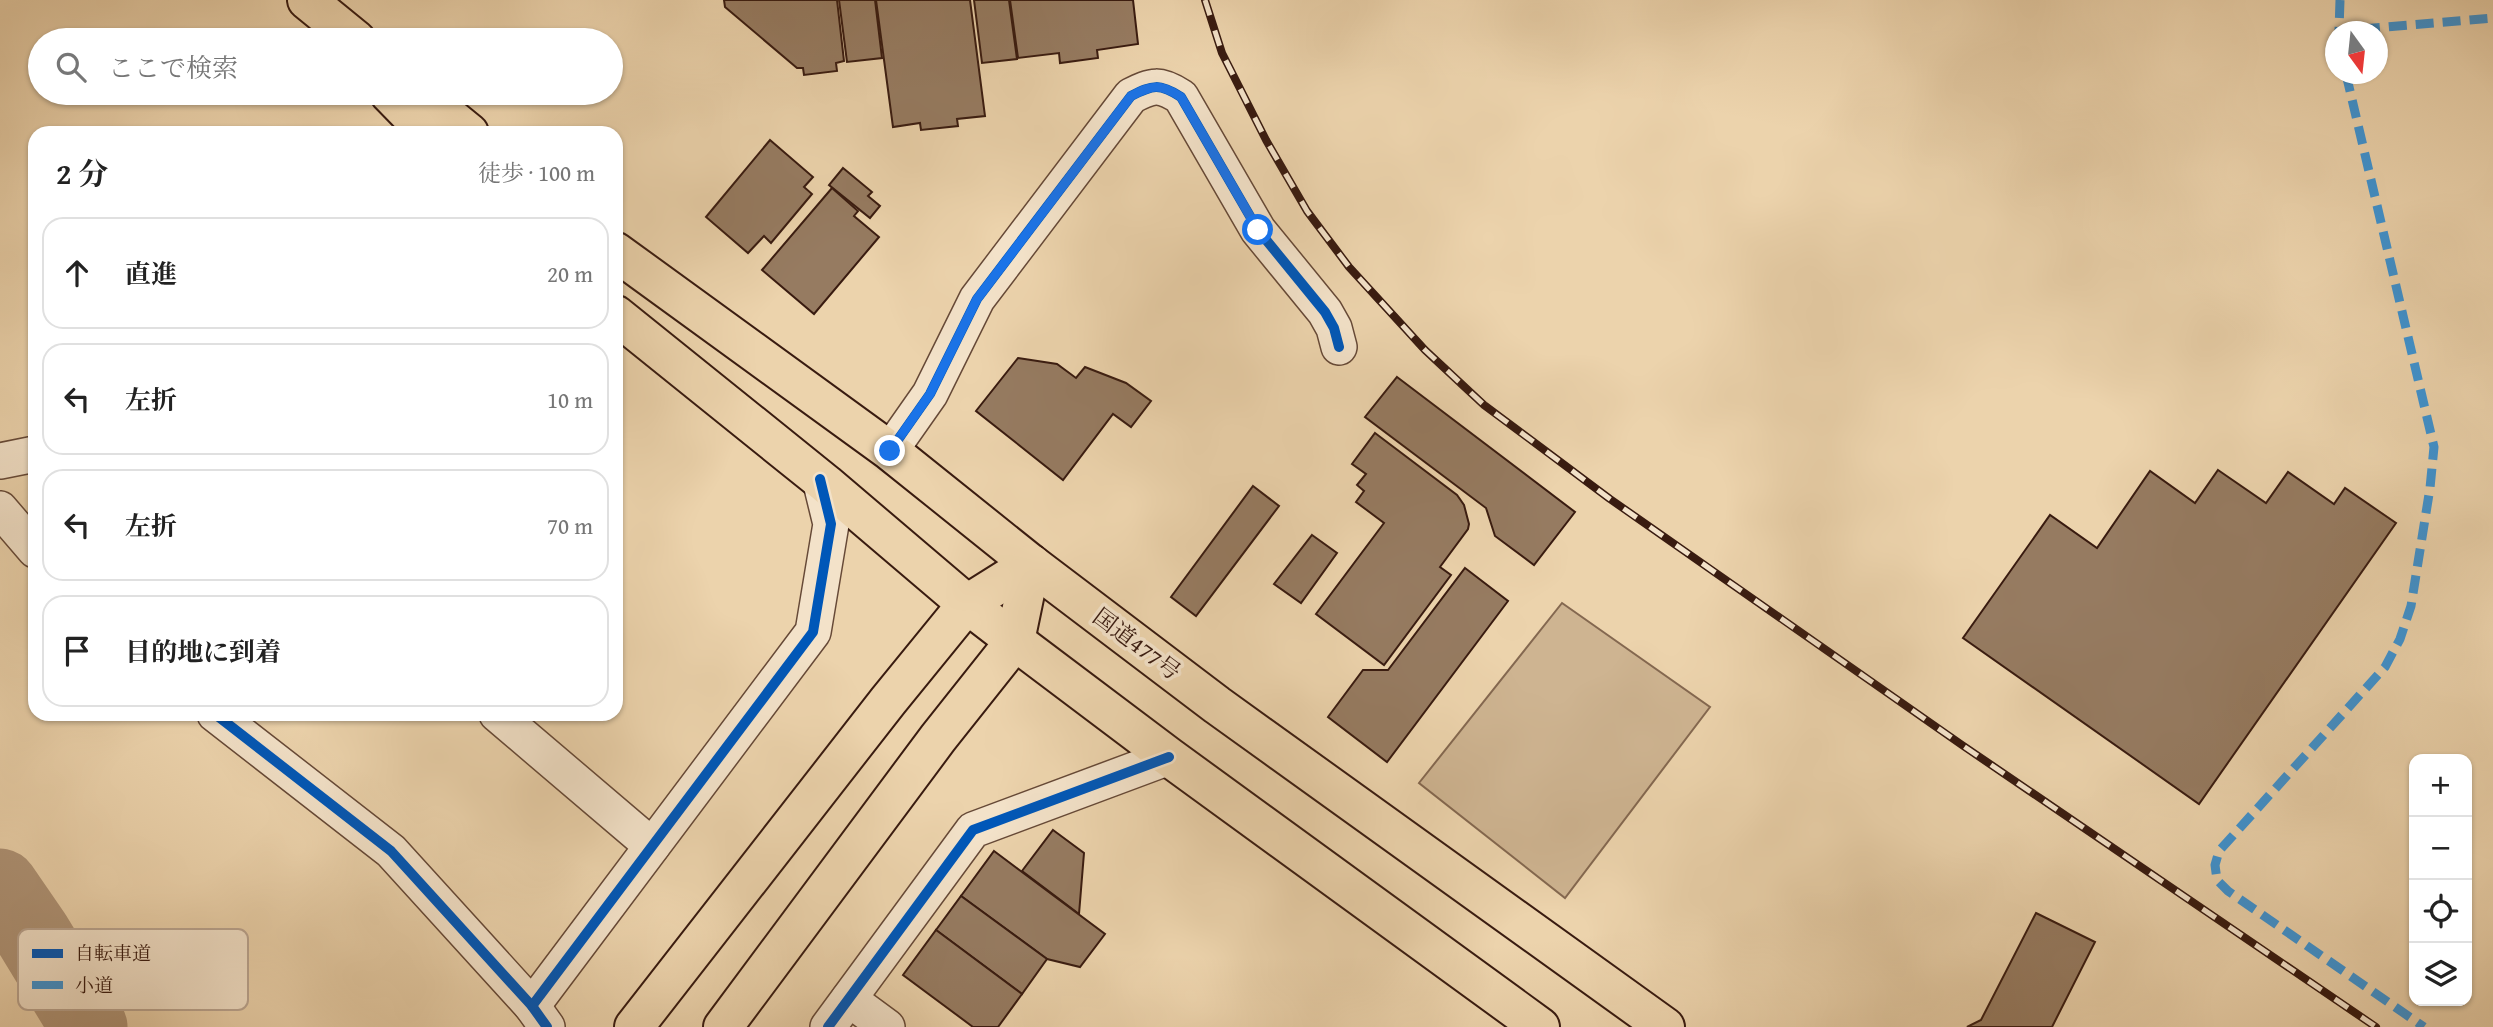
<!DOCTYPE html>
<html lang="ja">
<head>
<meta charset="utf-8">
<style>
	body { margin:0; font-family:"Gentium Book Plus","Noto Serif JP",serif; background:#f6f6f6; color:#222 }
	.controls { position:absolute; right:21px; bottom:21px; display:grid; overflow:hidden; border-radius:14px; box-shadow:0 2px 5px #0004 }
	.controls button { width:63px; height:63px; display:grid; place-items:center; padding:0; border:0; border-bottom:2px solid #e0e0e0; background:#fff; color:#222; font:35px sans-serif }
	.compass { position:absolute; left:2325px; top:21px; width:63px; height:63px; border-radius:50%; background:#fff; box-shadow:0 2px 5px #0004; rotate:165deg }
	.stop { position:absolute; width:21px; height:21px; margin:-16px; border:5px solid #1a73e8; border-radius:50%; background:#fff }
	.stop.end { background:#1a73e8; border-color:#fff; box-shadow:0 2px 7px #0008 }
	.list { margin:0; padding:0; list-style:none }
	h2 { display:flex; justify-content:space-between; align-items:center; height:91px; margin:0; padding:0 28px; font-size:30px }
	h2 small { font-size:23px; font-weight:400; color:#767676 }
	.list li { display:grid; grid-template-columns:46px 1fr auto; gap:21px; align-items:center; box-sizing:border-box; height:112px; margin:0 14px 14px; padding:0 14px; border:2px solid #e0e0e0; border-radius:21px }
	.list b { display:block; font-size:26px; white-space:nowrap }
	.list em { font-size:23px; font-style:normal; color:#767676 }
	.icon { flex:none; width:38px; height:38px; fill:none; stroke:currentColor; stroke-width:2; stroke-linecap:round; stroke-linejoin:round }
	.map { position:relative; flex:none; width:2493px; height:1027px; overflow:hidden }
	.search { position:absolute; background:#fff; box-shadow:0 2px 5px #0004; left:28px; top:28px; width:595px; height:77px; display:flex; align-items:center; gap:18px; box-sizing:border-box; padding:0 24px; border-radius:38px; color:#767676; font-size:26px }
	.panel { position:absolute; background:#fff; box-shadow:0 2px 5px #0004; left:28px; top:126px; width:595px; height:595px; border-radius:21px }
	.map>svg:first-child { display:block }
</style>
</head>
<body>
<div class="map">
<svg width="2493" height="1027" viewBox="0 0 2493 1027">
	<rect width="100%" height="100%" fill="#ecd3ac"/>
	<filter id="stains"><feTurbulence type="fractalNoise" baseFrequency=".00286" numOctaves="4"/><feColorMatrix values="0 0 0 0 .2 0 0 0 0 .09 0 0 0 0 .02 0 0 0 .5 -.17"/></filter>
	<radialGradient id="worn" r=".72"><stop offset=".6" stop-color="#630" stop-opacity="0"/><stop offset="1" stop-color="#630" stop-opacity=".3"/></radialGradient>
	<polygon fill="#ceb491" stroke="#846850" stroke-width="2" points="1562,603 1710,707 1565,898 1419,783"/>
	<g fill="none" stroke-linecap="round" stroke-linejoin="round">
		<polyline stroke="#af9477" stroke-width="77" points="0,887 33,935 89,1027"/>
	</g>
	<g fill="#967b61" stroke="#391b10" stroke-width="2">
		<polygon points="724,0 837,0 844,61 836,63 837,71 804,75 803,68 797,68 725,7"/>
		<polygon points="839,0 875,0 882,58 847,62"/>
		<polygon points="876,0 970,0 985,116 957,119 958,126 921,130 920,123 893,127"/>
		<polygon points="974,0 1009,0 1017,59 982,63"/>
		<polygon points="1010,0 1133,0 1138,44 1097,50 1098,58 1060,63 1059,53 1018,58"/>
		<polygon points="770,140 813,177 804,187 812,194 771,243 764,236 748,253 706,217"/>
		<polygon points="843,168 872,192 868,196 880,206 870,218 829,185"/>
		<polygon points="832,188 858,211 854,216 879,237 814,314 762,270"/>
		<polygon points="1018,358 1057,364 1076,378 1085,367 1126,383 1151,401 1131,427 1113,414 1063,480 976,411"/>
		<polygon points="1397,377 1575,512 1534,565 1495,536 1486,508 1365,417"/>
		<polygon points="1375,433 1457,495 1464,505 1469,524 1468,529 1440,567 1451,575 1384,665 1316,614 1384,523 1356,502 1364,491 1357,485 1366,474 1352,464"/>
		<polygon points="2218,470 2266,503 2288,472 2334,504 2345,488 2396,523 2199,804 1963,638 2050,515 2097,548 2150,471 2195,503"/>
		<polygon points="1253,486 1279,506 1196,616 1171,597"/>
		<polygon points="1312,535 1337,553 1301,603 1274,584"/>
		<polygon points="1465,568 1508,601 1387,762 1328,717 1363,670 1388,670"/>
		<polygon points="1053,830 1084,853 1079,914 1022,871"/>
		<polygon points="994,851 1105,934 1080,967 1047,959 961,896"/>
		<polygon points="961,896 1047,959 1022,994 936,930"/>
		<polygon points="2036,913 2095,942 2052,1027 1967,1027 1981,1020"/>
		<polygon points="936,930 1022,994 998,1027 973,1027 903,975"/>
	</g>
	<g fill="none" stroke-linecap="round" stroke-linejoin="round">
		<g stroke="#664937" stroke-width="38">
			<g id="street">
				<path d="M890,451L930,394L977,299L1131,96C1153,85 1159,83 1181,97L1258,230L1325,312L1334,328L1339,347"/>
				<polyline points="0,461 35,454"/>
				<polyline points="0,509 35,550"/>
				<polyline points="215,714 391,851 532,1006 547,1027"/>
				<polyline points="497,714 652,846"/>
				<polyline points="849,999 887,1027"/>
				<polyline points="532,1006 813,632 831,524 820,479"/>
				<polyline points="828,1027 973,830 1169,757"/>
			</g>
		</g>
		<g stroke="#391b10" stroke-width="42">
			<g id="highway">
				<polyline points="307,0 356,40"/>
				<polyline points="389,93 428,133"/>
				<polyline points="420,93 469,133"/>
				<polyline points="616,252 890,451 1031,564 1217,705 1665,1027"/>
				<polyline points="616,315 826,484 967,604 1015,641 1169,757 1540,1027"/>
				<polyline points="634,1027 888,701 967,604 1031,564"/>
				<polyline points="723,1027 938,738 1015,641 1031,564"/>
			</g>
		</g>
		<use href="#street" stroke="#f3e2c9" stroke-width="35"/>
		<use href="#highway" stroke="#ecd3ac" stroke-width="38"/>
		<g stroke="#391b10" stroke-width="8">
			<polyline id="rail" points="1205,0 1222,53 1266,140 1307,211 1349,267 1425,350 1484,405 1610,499 1962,745 2376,1027"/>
		</g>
		<use href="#rail" stroke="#f3e2c9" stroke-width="5" stroke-dasharray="16" stroke-linecap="butt"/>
		<g stroke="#3e94d3" stroke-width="9" stroke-dasharray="18 9" stroke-linecap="butt">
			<polyline points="2340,0 2339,31 2493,18"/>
			<polyline points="2346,74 2434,447 2430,488 2411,606 2400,639 2385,667 2219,851 2215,865 2217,880 2228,891 2424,1027"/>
		</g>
		<g stroke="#f3e2c9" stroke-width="15">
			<g id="cycleway">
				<path d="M890,451L930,394L977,299L1131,96C1153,85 1159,83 1181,97L1258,230L1325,312L1334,328L1339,347"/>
				<polyline points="215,714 391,851 532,1006 547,1027"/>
				<polyline points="532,1006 813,632 831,524 820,479"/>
				<polyline points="828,1027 973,830 1169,757"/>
			</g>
		</g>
		<use href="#cycleway" stroke="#0057b8" stroke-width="10"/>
	</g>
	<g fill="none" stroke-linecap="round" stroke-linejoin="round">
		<path stroke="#1a73e8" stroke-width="9" d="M890,451L930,394L977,299L1131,96C1153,85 1159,83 1181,97L1258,230"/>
	</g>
	<g text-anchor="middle" stroke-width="7" stroke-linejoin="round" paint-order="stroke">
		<g font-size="23" fill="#391b10" stroke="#f3e2c9">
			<text transform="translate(1137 644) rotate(37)" y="8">国道477号</text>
		</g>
	</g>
	<rect x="18" y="929" width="230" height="81" rx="10" fill="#f3e2c9" stroke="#bba692" stroke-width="2"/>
	<rect x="32" y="949" width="31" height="9" fill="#0057b8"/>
	<rect x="32" y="981" width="31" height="8" fill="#3e94d3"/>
	<g font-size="19" fill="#391b10">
		<text x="75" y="960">自転車道</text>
		<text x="75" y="992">小道</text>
	</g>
	<rect width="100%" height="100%" filter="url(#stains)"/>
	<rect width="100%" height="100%" fill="url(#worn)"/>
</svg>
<div class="controls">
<button>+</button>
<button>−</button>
<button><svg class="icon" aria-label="locate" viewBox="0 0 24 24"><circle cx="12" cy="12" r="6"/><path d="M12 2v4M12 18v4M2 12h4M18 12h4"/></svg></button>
<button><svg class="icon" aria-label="layers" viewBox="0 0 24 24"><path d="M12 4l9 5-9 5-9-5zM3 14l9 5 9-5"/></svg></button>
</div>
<svg class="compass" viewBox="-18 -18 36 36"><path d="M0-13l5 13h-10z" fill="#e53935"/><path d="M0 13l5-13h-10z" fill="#767676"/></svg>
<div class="stop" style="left:1258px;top:230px"></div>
<div class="stop end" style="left:890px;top:451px"></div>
<div class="search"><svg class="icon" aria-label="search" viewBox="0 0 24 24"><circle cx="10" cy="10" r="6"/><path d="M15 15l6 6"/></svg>ここで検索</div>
<section class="panel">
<h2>2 分<small>徒歩 · 100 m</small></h2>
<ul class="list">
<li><svg class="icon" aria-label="ahead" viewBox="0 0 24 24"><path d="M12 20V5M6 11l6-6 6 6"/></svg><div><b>直進</b></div><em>20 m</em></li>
<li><svg class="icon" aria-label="left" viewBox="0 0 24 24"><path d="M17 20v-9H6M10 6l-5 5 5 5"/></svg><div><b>左折</b></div><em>10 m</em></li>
<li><svg class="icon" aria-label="left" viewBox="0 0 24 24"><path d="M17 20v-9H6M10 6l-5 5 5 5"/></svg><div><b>左折</b></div><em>70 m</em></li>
<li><svg class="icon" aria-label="arrive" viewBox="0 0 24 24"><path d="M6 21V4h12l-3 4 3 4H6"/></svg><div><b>目的地に到着</b></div></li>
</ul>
</section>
</div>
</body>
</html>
